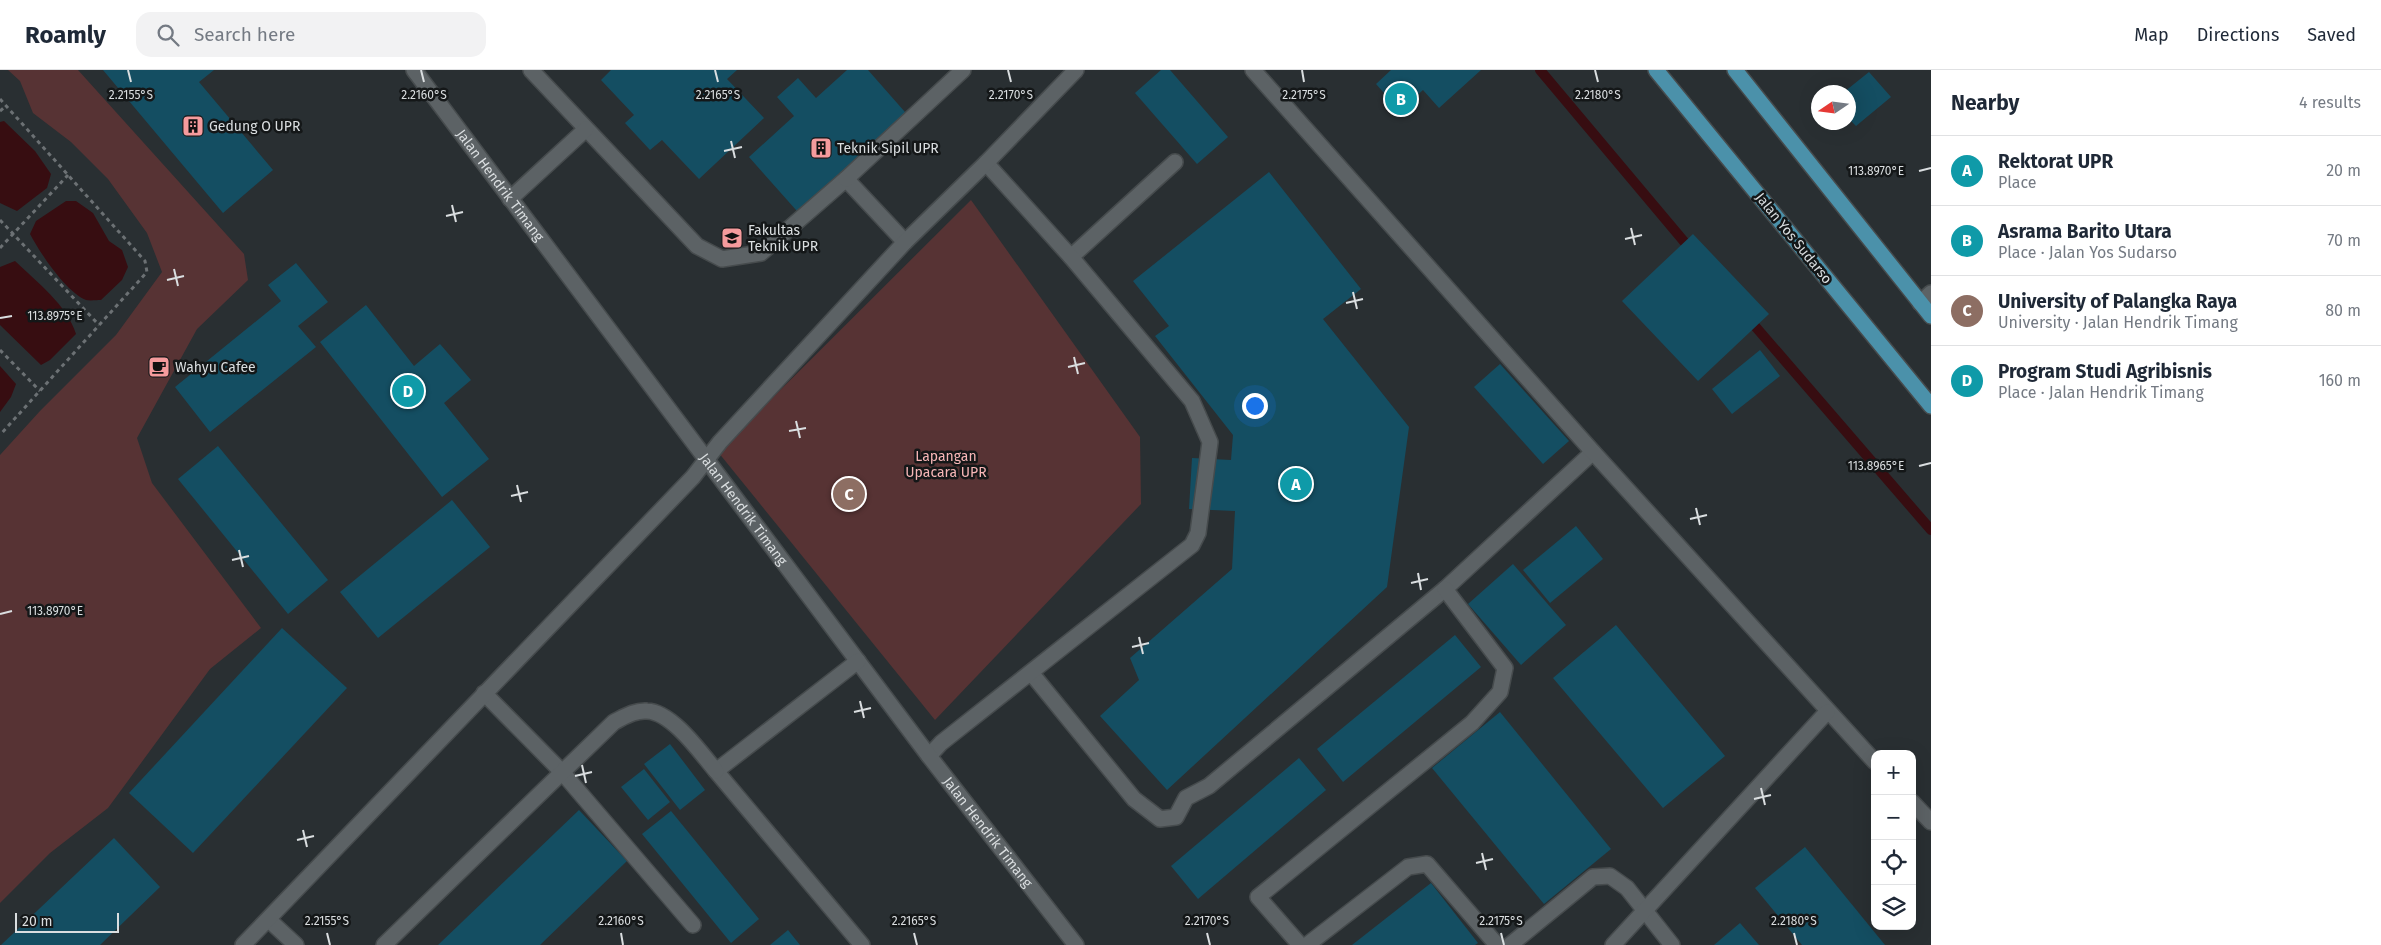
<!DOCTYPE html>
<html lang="en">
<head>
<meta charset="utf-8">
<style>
	body { margin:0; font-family:"Fira Sans",sans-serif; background:#f2f2f3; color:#1f2937 }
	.controls { position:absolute; right:15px; bottom:15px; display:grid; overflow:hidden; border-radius:10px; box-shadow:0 5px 20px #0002 }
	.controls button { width:45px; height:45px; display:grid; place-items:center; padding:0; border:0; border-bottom:1px solid #e0e1e3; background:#fff; color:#1f2937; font:25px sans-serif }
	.compass { position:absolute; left:1811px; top:15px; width:45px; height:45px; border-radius:50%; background:#fff; box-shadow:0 5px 20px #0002; rotate:257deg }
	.scale { position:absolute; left:15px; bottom:12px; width:104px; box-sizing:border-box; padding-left:5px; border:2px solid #dadee0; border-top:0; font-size:14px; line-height:18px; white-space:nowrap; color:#dadee0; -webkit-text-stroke:4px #141718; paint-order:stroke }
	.you { position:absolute; left:1254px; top:335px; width:18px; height:18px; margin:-12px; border:4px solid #fff; border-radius:50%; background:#1a73e8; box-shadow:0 0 0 8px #1a73e833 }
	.badge { display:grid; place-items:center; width:32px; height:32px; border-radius:50%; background:#7f5c65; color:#fff; font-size:16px; font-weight:700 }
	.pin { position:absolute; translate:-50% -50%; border:2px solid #fff; box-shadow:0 1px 5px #0006 }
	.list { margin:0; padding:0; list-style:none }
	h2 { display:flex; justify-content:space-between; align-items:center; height:65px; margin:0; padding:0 20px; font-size:21px }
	h2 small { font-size:16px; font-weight:400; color:#747a83 }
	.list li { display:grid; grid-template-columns:32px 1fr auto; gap:15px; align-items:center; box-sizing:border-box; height:70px; padding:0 20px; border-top:1px solid #e0e1e3 }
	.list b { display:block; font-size:19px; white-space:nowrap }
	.list p { margin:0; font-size:16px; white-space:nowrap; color:#747a83 }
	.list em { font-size:16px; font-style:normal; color:#747a83 }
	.icon { flex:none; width:28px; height:28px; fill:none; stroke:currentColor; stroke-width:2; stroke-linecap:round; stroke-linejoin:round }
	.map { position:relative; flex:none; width:1931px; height:875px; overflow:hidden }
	header { display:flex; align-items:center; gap:30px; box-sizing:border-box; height:70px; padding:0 25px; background:#fff; border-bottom:1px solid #e0e1e3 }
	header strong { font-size:24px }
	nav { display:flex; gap:28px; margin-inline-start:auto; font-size:18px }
	.search { width:350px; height:45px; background:#f2f2f3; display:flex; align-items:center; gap:12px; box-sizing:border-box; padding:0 18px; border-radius:15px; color:#747a83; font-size:19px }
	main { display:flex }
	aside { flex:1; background:#fff }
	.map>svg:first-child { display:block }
</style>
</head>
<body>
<header>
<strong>Roamly</strong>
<div class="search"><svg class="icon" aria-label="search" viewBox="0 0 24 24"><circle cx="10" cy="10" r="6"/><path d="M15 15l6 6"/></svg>Search here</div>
<nav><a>Map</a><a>Directions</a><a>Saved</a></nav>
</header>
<main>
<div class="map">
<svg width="1931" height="875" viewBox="0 0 1931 875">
	<rect width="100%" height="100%" fill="#292f32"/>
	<g fill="#573334">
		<polygon points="8,0 78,0 244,184 248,210 197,259 137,368 152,413 261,558 210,599 108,738 50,783 0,833 0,385 40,341 116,265 162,202 147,163 108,109 71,72 33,43 20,11"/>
		<polygon points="971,130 1140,367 1141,434 935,650 718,382"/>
	</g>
	<g fill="#370d11">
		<polygon points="4,51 35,81 51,104 47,118 17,141 0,133 0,52"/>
		<path d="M66,131H76L93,143L109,171L122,180L128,197L122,210L101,230C97,230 90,231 86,230C66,222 40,183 30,164L36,151Z"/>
		<path d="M15,191C36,211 68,236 76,264L50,290L41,295L0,255V197Z"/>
		<polygon points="0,296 16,314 11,327 0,342"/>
	</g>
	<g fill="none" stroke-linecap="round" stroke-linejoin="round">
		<g stroke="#370d11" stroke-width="10">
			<polyline points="1540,0 1692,181"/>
			<polyline points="1748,248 1931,460"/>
		</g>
	</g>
	<g fill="#144e62">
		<polygon points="103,0 214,0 199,12 273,100 223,143"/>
		<polygon points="611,0 737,0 727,9 764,48 699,109 662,70 650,80 625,53 634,45 601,10"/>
		<polygon points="847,0 868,0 912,50 804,149 749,87 794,46 777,27 798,8 816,28"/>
		<polygon points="1161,0 1170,0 1228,67 1197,94 1135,23"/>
		<polygon points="1391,0 1481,0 1439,38 1423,20 1400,41 1376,14"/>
		<polygon points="1869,2 1891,27 1856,56 1848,48 1848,22 1844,22"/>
		<polygon points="1269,102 1361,219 1323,249 1409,357 1387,517 1167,720 1100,646 1139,610 1130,588 1232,499 1235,441 1189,439 1192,388 1231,390 1233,365 1155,266 1169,256 1133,211"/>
		<polygon points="1693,164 1769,244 1698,311 1622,231"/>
		<polygon points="296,193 328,232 298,256 316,277 210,362 175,317 281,231 268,215"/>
		<polygon points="366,235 414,296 440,274 471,310 444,333 489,389 442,427 320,272"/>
		<polygon points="1760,280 1780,306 1732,344 1712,319"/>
		<polygon points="1500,294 1569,371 1543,394 1474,317"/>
		<polygon points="218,376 328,510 288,544 178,409"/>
		<polygon points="452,430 490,477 378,568 340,522"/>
		<polygon points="1576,456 1603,489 1550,533 1523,500"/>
		<polygon points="1513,494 1566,555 1521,595 1468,534"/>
		<polygon points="1616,555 1725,686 1663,738 1553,608"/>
		<polygon points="282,558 347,618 193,783 129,723"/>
		<polygon points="1455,565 1481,597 1343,712 1317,679"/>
		<polygon points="1500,642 1611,779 1544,834 1432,698"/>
		<polygon points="670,674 705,720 680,740 644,694"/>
		<polygon points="1299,688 1326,720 1198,829 1171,796"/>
		<polygon points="644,699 670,732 648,750 621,717"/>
		<polygon points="579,740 627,791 540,875 438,875"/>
		<polygon points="671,741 759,849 731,873 642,764"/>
		<polygon points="114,768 160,817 100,875 1,875"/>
		<polygon points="1805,777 1885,875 1802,875 1755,818"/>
		<polygon points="1431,813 1478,873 1475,875 1352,875"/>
		<polygon points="1740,853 1759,875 1714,875"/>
		<polygon points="788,860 800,875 770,875"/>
	</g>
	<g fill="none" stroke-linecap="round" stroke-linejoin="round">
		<g stroke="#464b4d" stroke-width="18">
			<g id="lane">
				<polyline points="531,0 697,176 722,189 761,183 846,109 905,172"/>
				<polyline points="846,109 963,0"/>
				<polyline points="510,129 586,59"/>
				<polyline points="1071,187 1175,92"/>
				<polyline points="1032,604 1134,729 1160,749 1176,747 1186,728 1209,716 1445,519 1593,382"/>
				<polyline points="929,686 941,673 1192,475 1198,463 1210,372 1192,331 1071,187 986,93"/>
				<polyline points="1300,875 1258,827 1472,653 1500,622 1505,598 1445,519"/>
				<polyline points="1307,875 1408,797 1427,794 1497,875"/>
				<polyline points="1510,875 1593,807 1610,806 1627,818 1672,875"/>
			</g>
		</g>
		<g stroke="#464b4d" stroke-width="18">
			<g id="street">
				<path id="s1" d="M414,0L929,686L1076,875"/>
				<polyline points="1253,0 1593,382 1875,692"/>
				<polyline points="1920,233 1931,223"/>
				<polyline points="858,591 716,701 862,875"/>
				<polyline points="484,623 562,702 693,855"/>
				<polyline points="1912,732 1931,752"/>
				<polyline points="269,850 296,875"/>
				<polyline points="243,875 693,407 720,372 905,172 986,93 1076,0"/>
				<path d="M384,875L614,652C624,647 635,640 647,641C672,642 700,682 716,701"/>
				<polyline points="1613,875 1827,642"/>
			</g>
		</g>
		<g stroke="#464b4d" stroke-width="18">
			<g id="primary">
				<polyline points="1656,0 1931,336"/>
				<polyline points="1735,0 1931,246"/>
			</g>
		</g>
		<g stroke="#6c7174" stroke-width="3" stroke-dasharray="4 4" stroke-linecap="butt">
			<polyline points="0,29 145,191 147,202 0,365"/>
			<polyline points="0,41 6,36"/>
			<polyline points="0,150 99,255"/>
			<polyline points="0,178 68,105"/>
			<polyline points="0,280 40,321"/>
		</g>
		<use href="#lane" stroke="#5c6265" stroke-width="15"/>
		<use href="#street" stroke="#5c6265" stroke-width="15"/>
		<use href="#primary" stroke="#4b91aa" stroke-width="15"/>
	</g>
	<path fill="none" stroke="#dadee0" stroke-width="2" d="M128,0L131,12M421,0L424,12M715,0L718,12M1008,0L1011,12M1302,0L1304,12M1595,0L1598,12M731,71L735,88M724,81L742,77M1919,101L1931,98M452,135L456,152M446,146L463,142M1631,158L1635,175M1625,169L1642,165M174,199L178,216M167,210L184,206M1353,222L1357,239M1346,233L1363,229M0,248L12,246M1074,287L1078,304M1068,297L1085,293M796,351L800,368M789,361L806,358M1919,396L1931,393M517,415L521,432M511,426L528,422M1696,438L1700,455M1690,449L1707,445M239,480L243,497M232,490L249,486M1418,503L1421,520M1411,513L1428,509M0,544L12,541M1139,567L1143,584M1132,577L1149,573M860,631L864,648M854,642L871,638M582,695L586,713M575,706L592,702M1761,718L1765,735M1754,729L1771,725M303,760L307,777M297,770L314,766M1482,783L1486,800M1476,793L1493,789M327,863L330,875M621,863L623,875M914,863L917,875M1207,863L1210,875M1501,863L1504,875M1794,863L1797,875"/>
	<defs>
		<g id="building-square" transform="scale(1.125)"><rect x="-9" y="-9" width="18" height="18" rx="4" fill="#f59b9d" stroke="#141718"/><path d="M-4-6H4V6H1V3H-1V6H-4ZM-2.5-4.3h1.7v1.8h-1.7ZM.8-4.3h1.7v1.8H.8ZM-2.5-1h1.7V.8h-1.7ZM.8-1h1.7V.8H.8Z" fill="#111"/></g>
		<g id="university-square" transform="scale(1.125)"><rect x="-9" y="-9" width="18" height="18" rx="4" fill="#f59b9d" stroke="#141718"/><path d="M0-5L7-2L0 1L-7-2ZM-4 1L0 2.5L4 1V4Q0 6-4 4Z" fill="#111"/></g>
		<g id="cafe-square" transform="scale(1.125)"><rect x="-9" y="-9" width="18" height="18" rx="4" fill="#f59b9d" stroke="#141718"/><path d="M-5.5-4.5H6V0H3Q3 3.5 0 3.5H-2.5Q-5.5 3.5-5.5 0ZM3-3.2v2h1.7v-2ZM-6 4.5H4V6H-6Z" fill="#111"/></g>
	</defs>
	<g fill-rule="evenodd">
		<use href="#building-square" x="193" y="56"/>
		<use href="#building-square" x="821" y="78"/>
		<use href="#university-square" x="732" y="168"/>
		<use href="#cafe-square" x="159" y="297"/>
	</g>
	<g text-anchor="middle" stroke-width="5" stroke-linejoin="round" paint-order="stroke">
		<g font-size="14" fill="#dadee0" stroke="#141718" text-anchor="start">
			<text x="209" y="61">Gedung O UPR</text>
			<text x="837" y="83">Teknik Sipil UPR</text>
			<text x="748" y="165">Fakultas<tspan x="748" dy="16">Teknik UPR</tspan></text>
			<text x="175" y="302">Wahyu Cafee</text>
		</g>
		<g font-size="14" fill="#dadee0" stroke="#141718">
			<text dy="5" stroke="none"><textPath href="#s1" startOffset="144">Jalan Hendrik Timang</textPath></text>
			<text transform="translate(1794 168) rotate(51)" y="5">Jalan Yos Sudarso</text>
			<text dy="5" stroke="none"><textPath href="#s1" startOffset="549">Jalan Hendrik Timang</textPath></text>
			<text dy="5" stroke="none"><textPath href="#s1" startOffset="954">Jalan Hendrik Timang</textPath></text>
		</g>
		<g font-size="14" fill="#f8b6b7" stroke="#141718">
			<text x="946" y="391">Lapangan<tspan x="946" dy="16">Upacara UPR</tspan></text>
		</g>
	</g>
	<g font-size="12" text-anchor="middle" fill="#dadee0" stroke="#141718" stroke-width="5" stroke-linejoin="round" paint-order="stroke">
		<text x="131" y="29">2.2155°S</text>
		<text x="424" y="29">2.2160°S</text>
		<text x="718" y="29">2.2165°S</text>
		<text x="1011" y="29">2.2170°S</text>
		<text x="1304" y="29">2.2175°S</text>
		<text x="1598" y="29">2.2180°S</text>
		<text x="1876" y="105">113.8970°E</text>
		<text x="55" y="250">113.8975°E</text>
		<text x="1876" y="400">113.8965°E</text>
		<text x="55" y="545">113.8970°E</text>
		<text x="327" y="855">2.2155°S</text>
		<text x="621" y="855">2.2160°S</text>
		<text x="914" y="855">2.2165°S</text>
		<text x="1207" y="855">2.2170°S</text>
		<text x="1501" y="855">2.2175°S</text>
		<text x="1794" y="855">2.2180°S</text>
	</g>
</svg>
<div class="controls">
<button>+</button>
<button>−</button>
<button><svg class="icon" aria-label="locate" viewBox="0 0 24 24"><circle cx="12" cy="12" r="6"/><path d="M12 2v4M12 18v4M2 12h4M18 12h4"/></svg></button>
<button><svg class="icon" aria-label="layers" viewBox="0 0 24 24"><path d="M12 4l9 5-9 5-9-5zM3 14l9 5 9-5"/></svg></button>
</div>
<svg class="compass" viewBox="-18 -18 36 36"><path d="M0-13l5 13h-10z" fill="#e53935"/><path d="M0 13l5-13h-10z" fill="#747a83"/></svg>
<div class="scale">20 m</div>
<div class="you"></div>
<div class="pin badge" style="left:1296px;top:414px;background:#0f9aa8">A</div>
<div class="pin badge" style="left:1401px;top:29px;background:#0f9aa8">B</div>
<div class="pin badge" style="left:849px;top:424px;background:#8d6e63">C</div>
<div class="pin badge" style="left:408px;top:321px;background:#0f9aa8">D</div>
</div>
<aside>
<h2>Nearby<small>4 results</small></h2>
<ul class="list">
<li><span class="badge" style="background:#0f9aa8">A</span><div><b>Rektorat UPR</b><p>Place</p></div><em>20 m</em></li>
<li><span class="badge" style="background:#0f9aa8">B</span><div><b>Asrama Barito Utara</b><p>Place · Jalan Yos Sudarso</p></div><em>70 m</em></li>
<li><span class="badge" style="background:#8d6e63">C</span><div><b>University of Palangka Raya</b><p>University · Jalan Hendrik Timang</p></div><em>80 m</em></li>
<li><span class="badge" style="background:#0f9aa8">D</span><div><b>Program Studi Agribisnis</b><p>Place · Jalan Hendrik Timang</p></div><em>160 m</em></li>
</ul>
</aside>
</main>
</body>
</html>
